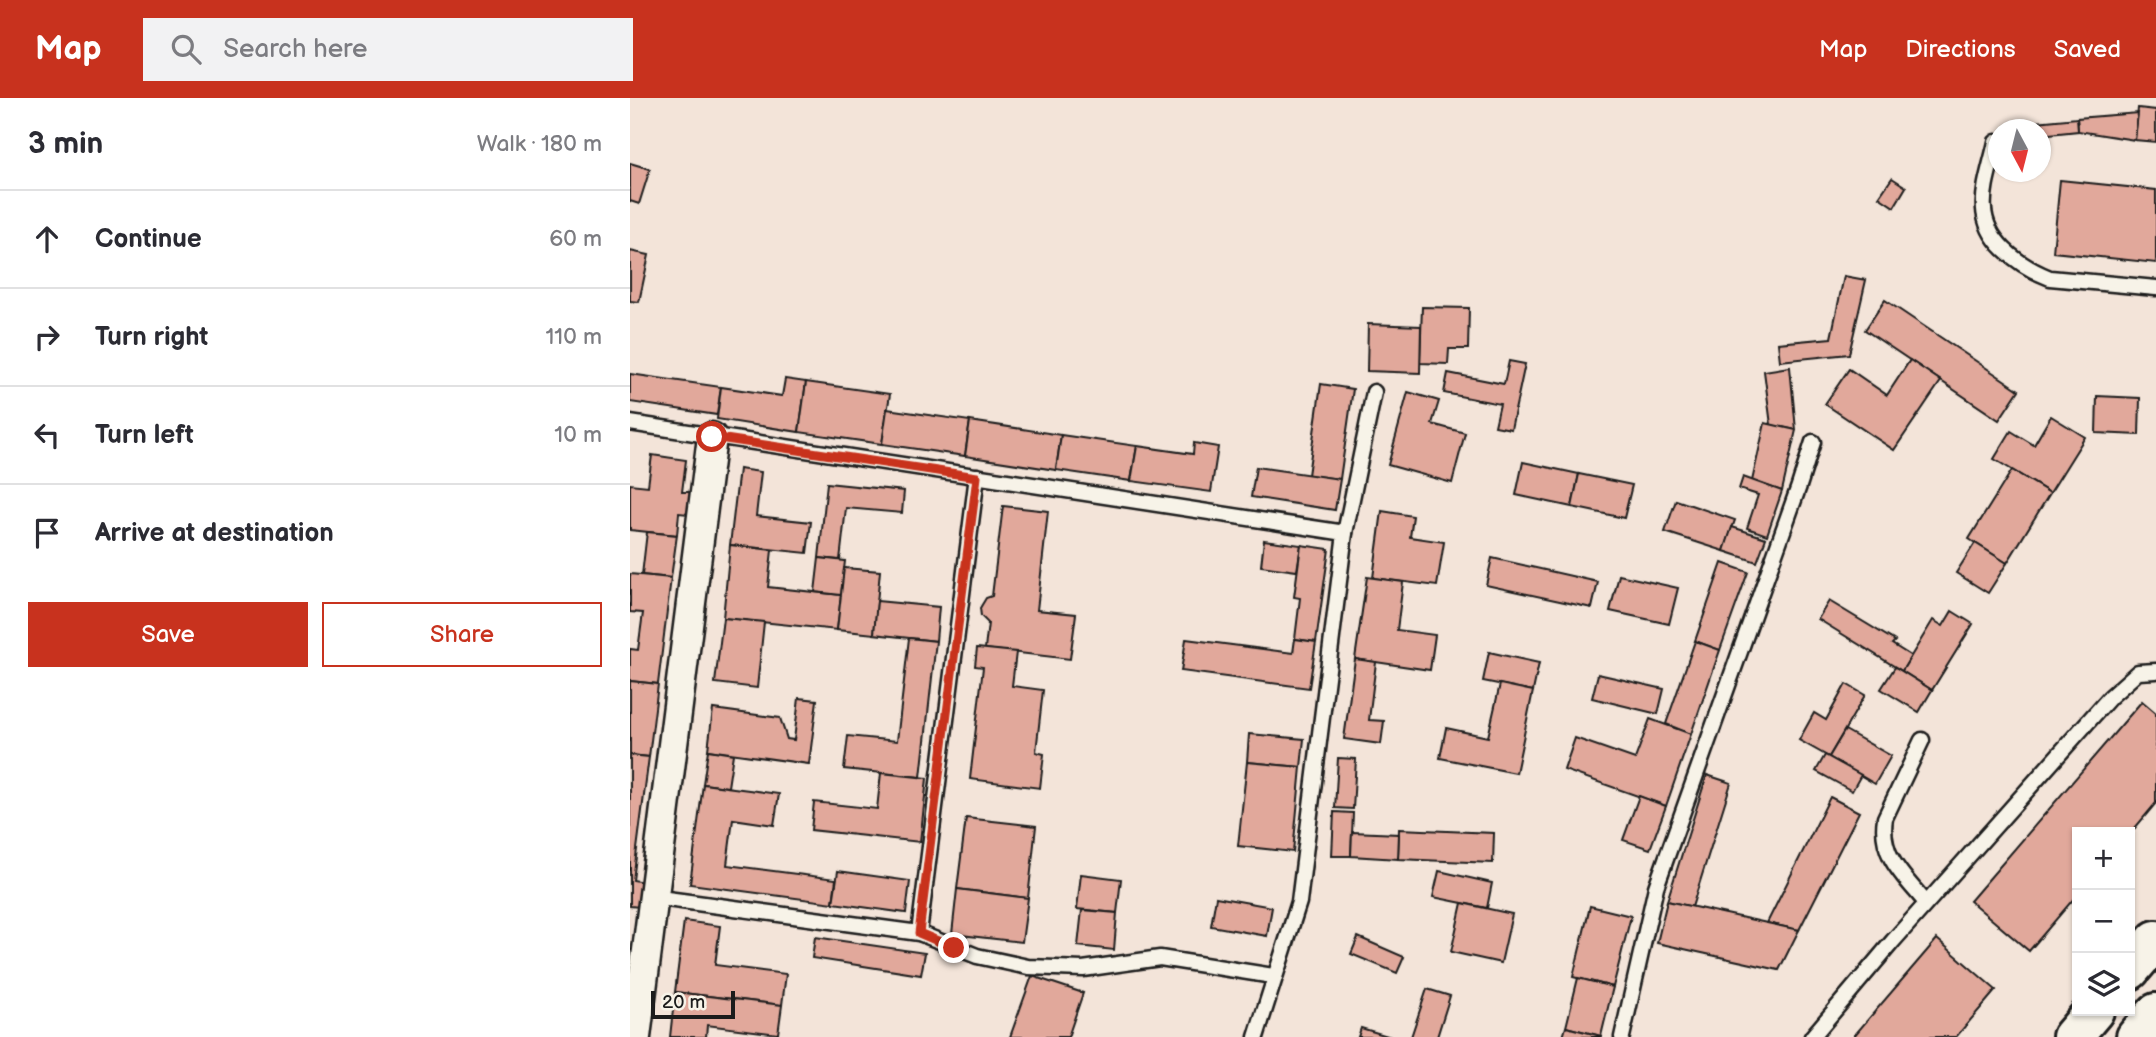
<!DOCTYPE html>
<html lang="en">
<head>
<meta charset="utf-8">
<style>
	body { margin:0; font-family:"Balsamiq Sans",sans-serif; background:#f2f2f3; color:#2b2b33 }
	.controls { position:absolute; right:21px; bottom:21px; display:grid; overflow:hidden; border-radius:0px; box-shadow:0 2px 5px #0004 }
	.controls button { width:63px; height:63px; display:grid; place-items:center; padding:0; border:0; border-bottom:2px solid #e1e1e2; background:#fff; color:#2b2b33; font:35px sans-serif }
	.compass { position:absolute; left:1358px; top:21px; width:63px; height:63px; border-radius:50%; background:#fff; box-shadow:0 2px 5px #0004; rotate:173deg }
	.scale { position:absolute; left:21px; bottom:18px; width:84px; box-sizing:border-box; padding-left:7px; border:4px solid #1c1c1c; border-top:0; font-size:19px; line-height:24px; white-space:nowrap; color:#1c1c1c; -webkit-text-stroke:5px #f7f3e8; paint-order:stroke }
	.stop { position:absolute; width:21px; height:21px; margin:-16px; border:5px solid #c8321e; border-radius:50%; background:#fff }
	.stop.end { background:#c8321e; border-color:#fff; box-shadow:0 2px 7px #0008 }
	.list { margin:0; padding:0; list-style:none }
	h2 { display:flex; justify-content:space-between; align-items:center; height:91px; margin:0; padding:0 28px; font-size:30px }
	h2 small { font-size:23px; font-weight:400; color:#7c7c81 }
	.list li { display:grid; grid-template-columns:46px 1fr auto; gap:21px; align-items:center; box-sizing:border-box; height:98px; padding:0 28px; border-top:2px solid #e1e1e2 }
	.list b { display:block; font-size:26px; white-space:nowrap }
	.list em { font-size:23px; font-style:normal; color:#7c7c81 }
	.actions { display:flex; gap:14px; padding:21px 28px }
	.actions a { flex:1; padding:16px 0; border:2px solid #c8321e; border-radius:0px; text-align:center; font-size:24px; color:#c8321e }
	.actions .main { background:#c8321e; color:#fff }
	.icon { flex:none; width:38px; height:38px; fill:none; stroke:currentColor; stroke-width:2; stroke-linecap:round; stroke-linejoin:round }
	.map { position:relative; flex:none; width:1526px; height:939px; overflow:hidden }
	header { display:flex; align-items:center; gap:42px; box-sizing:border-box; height:98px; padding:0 35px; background:#c8321e; color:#fff }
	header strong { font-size:33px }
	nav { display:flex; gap:38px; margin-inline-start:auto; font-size:24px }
	.search { width:490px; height:63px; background:#f2f2f3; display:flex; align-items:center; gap:18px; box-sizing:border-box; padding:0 24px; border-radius:0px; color:#7c7c81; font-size:26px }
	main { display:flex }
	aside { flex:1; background:#fff }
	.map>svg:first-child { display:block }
</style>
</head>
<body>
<header>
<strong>Map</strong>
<div class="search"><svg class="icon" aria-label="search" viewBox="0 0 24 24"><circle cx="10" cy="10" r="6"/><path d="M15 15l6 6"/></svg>Search here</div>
<nav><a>Map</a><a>Directions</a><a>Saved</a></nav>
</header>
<main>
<aside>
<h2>3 min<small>Walk · 180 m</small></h2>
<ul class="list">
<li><svg class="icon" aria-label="ahead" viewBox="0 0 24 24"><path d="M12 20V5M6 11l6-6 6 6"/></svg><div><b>Continue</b></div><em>60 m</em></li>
<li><svg class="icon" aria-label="right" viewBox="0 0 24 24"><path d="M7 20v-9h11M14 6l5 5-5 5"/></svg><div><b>Turn right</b></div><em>110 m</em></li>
<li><svg class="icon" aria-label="left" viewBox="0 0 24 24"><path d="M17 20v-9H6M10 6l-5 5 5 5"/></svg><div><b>Turn left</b></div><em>10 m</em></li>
<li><svg class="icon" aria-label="arrive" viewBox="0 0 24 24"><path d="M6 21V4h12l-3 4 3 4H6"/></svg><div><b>Arrive at destination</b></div></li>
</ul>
<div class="actions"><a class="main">Save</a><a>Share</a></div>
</aside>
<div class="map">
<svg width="1526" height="939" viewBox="0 0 1526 939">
	<rect width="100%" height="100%" fill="#f3e4d9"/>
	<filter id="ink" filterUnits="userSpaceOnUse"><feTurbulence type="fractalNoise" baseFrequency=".0143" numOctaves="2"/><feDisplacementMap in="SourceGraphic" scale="14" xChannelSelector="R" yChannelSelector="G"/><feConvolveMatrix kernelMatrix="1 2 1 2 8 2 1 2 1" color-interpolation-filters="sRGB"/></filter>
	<g filter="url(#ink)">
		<g fill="#e1a89b" stroke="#1c1c1c" stroke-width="2">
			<polygon points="1508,10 1526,12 1526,44 1505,42"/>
			<polygon points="1508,15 1505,42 1448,33 1447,20"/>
			<polygon points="1447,20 1448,33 1410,37 1410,32 1407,32 1406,24"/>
			<polygon points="0,65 20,71 9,106 0,103"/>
			<polygon points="1262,80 1276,89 1264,109 1249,99"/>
			<polygon points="1430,82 1526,92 1526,165 1423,154"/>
			<polygon points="0,153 19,157 9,204 0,203"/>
			<polygon points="1214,178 1236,182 1219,256 1150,263 1148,245 1201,240"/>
			<polygon points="1255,202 1389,292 1369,322 1235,232"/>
			<polygon points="792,209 839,210 838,251 819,251 818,266 790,265"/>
			<polygon points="738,226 791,228 790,275 737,273"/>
			<polygon points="1280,262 1311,283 1264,352 1195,306 1219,271 1257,297"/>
			<polygon points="879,263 895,266 881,331 865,328 870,306 814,295 818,275 874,286"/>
			<polygon points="1160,269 1166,332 1141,327 1134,273"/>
			<polygon points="0,276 91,289 87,317 0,304"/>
			<polygon points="155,281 176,284 169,334 87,321 91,289 152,298"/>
			<polygon points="176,284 260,296 252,346 169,334"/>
			<polygon points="691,286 723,291 710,381 678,377"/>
			<polygon points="778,294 809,303 802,326 835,335 822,385 758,367"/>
			<polygon points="1467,298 1510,300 1509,337 1466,335"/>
			<polygon points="257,311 340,323 335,358 252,346"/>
			<polygon points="1421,318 1455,339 1420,395 1364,361 1381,333 1404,347"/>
			<polygon points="340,323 431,337 426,372 335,358"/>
			<polygon points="1135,325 1166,332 1152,393 1122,383"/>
			<polygon points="431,337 507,348 501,383 426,372"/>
			<polygon points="564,345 588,349 581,394 501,383 507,348 563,356"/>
			<polygon points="22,357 56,362 52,394 61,394 58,416 49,415 47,437 0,432 0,386 18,388"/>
			<polygon points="893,364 949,376 942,409 886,397"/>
			<polygon points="626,369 710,381 705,412 621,399"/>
			<polygon points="109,371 131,374 126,418 181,424 177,455 100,447"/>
			<polygon points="1382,372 1420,395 1377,465 1339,441"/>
			<polygon points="949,376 1002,387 994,420 942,409"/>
			<polygon points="1113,379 1152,393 1137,437 1117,430 1128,397 1109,391"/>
			<polygon points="197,385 274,393 272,415 216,410 210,462 189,460"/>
			<polygon points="1046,402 1105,422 1094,453 1035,434"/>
			<polygon points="373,408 418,413 407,512 446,516 440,561 355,551 358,525 351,518 350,510 356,500 362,498"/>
			<polygon points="752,413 783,418 780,439 814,444 807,488 743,480"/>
			<polygon points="1102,429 1136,440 1127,464 1094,453"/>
			<polygon points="17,434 47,437 41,480 12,477"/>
			<polygon points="634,442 671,447 667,473 631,468"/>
			<polygon points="1345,445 1377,465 1358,495 1326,475"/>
			<polygon points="100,447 142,452 138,489 211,497 207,532 93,520"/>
			<polygon points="671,447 699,451 686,544 665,541 670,500 664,499"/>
			<polygon points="189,460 215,463 211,497 185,494"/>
			<polygon points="862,460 968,484 962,510 856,487"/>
			<polygon points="1092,465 1118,474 1090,552 1065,543"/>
			<polygon points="214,470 250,473 244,536 207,532"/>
			<polygon points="0,476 41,480 28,586 0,583 0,551 8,552 13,515 0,514"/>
			<polygon points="989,477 1048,490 1039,526 980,513"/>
			<polygon points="737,479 773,484 767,532 805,537 800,572 725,561"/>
			<polygon points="247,503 309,509 306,543 244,536"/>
			<polygon points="1199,503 1265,543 1262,546 1281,558 1272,573 1188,521"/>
			<polygon points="1322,513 1343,526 1302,592 1272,573 1303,522 1313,528"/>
			<polygon points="93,520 134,524 127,590 85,585"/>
			<polygon points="279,540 306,543 291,679 214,671 218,638 267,643"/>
			<polygon points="556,541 663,555 665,541 686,544 679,590 551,573"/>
			<polygon points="1065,543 1090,552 1061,636 1036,626"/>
			<polygon points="347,550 386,554 382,588 413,592 406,654 414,656 410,690 340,681 353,569 345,568"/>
			<polygon points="859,554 909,565 903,593 853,583"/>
			<polygon points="725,561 746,564 739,622 754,623 751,646 714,641"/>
			<polygon points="1265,569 1302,592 1289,614 1251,591"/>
			<polygon points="968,576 1034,591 1028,616 962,600"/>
			<polygon points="0,583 28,586 19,659 0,657"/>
			<polygon points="870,586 903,593 886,675 810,660 816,630 858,639"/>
			<polygon points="1216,586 1235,597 1199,659 1169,642 1184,615 1196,622"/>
			<polygon points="169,600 187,602 179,666 78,652 83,611 150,620 157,641 164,642"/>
			<polygon points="1512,603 1526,615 1526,705 1500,736 1500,734 1447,734 1447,797 1399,853 1340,803"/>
			<polygon points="1020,621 1061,636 1036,708 934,672 945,640 1005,661"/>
			<polygon points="1215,632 1261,658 1245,686 1199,659"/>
			<polygon points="619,636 674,641 671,669 617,664"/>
			<polygon points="78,652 103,656 98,689 73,686"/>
			<polygon points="0,657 19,659 3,782 14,784 10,809 0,808"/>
			<polygon points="1195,657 1231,677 1222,693 1186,673"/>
			<polygon points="708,660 726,661 723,711 705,710"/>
			<polygon points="617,664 671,669 663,754 608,748"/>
			<polygon points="251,675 297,680 290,744 181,732 184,704 247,711"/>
			<polygon points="1077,677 1101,685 1062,809 1037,803"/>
			<polygon points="73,686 149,696 144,727 103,721 97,767 206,781 203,805 60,786"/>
			<polygon points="1009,698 1036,708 1020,751 993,742"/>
			<polygon points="1200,699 1229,714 1169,832 1137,825"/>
			<polygon points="704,714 723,715 721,758 702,758"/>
			<polygon points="336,720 406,728 398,800 327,791"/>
			<polygon points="769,731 864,735 863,765 768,761"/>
			<polygon points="722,734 769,736 768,761 721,758"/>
			<polygon points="208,773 280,783 276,815 203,805"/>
			<polygon points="809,773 862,785 857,810 803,799"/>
			<polygon points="451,776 491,781 487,815 447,811"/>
			<polygon points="327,791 398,800 392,844 322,836"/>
			<polygon points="586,799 642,809 637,838 581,828"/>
			<polygon points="1037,803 1137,825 1169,832 1149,872 1027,845"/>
			<polygon points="832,805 882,816 871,865 821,854"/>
			<polygon points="960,808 1001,818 983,889 943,879"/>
			<polygon points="452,812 487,815 484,852 448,848"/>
			<polygon points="54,823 90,828 85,867 156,876 152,907 45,894"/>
			<polygon points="185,839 295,855 291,877 182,860"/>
			<polygon points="728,839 774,859 767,875 721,856"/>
			<polygon points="1307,841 1366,892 1326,939 1223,939"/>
			<polygon points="402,878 453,895 438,939 380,939"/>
			<polygon points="948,880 983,889 971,938 936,929"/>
			<polygon points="797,891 820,898 807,939 781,939"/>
			<polygon points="45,894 152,907 148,936 77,927 76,939 40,939"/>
			<polygon points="936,929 971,938 970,939 933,939"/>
			<polygon points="731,930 761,939 728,939"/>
		</g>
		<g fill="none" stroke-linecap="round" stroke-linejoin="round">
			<g stroke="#1c1c1c" stroke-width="19">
				<g id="service">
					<path d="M1366,44C1357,85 1340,118 1374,151C1388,165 1402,173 1420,180L1526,190"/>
					<polyline points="0,325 715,435 669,804 626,939"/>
					<polyline points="715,435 744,294"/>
					<path d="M1292,642L1255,720C1249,758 1274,778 1296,805"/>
					<polyline points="22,799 289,835 347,858 398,869 453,871 530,860 643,878"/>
					<polyline points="289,835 347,378"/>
					<polyline points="992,939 1026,789 1169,388 1183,344"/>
					<polyline points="1182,939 1263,843 1480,599 1508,574 1526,573"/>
				</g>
			</g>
			<g stroke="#1c1c1c" stroke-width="33">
				<polyline id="minor" points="6,939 82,339"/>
			</g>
			<g stroke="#1c1c1c" stroke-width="44">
				<g id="primary">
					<polyline points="1500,872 1526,842"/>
					<polyline points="1442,939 1464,913"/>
					<polyline points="1506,939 1526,915"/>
				</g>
			</g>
			<use href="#service" stroke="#f7f3e8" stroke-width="14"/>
			<use href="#minor" stroke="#f7f3e8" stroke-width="28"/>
			<use href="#primary" stroke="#f7f3e8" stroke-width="38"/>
		</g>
	</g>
	<g fill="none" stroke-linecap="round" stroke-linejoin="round" filter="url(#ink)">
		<polyline stroke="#c8321e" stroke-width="9" points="82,339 347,379 289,835 324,850"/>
	</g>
</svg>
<div class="controls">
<button>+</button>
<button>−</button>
<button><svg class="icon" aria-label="layers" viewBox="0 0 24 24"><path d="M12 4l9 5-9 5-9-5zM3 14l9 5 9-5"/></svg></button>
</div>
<svg class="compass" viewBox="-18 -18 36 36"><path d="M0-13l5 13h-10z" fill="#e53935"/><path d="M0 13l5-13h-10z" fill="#7c7c81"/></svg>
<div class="scale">20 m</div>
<div class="stop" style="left:82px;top:339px"></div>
<div class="stop end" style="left:324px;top:850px"></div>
</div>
</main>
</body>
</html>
